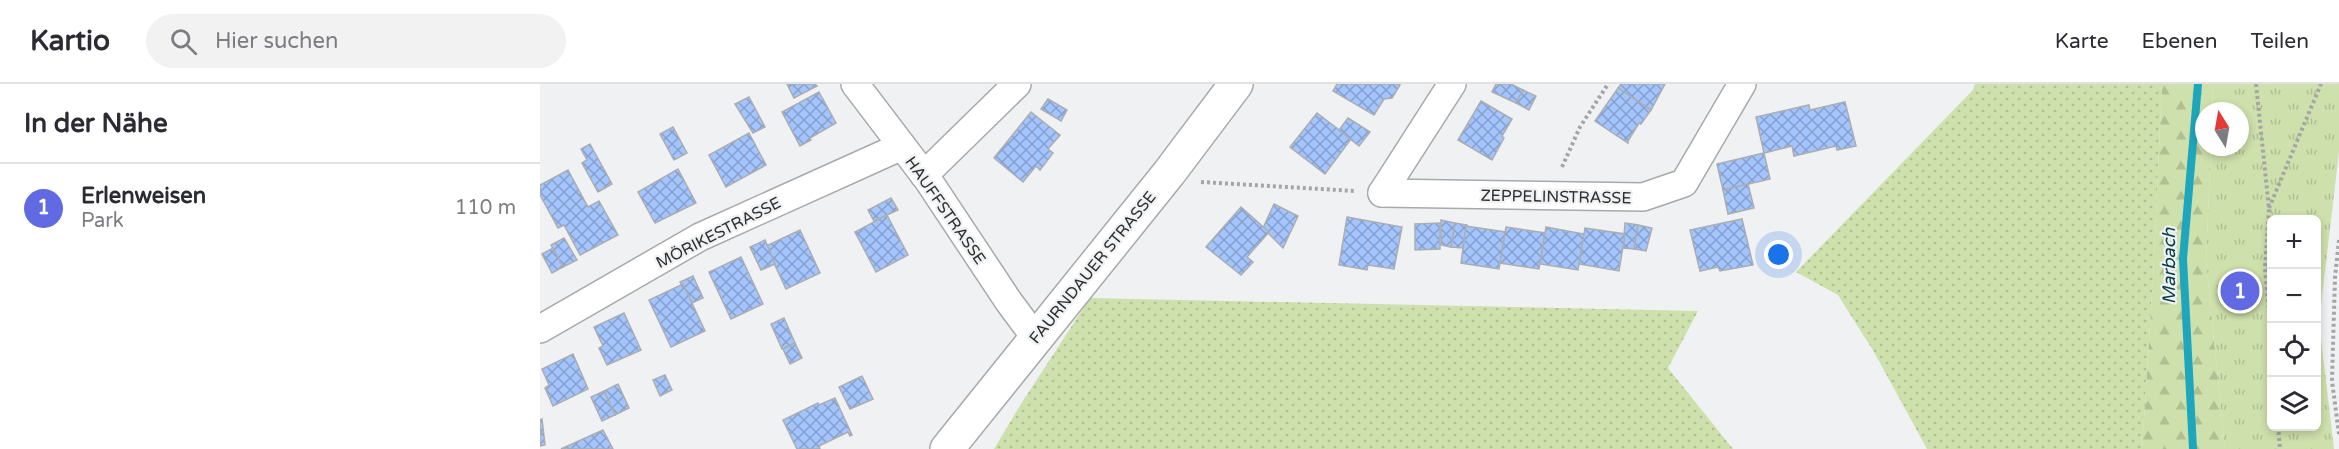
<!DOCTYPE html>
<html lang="de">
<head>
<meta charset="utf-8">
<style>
	body { margin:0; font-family:"Varela Round",sans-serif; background:#f2f2f3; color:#2b2b33 }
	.controls { position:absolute; right:18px; bottom:18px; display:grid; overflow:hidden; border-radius:9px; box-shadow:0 3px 9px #0003 }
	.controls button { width:54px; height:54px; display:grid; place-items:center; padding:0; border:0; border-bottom:2px solid #e1e1e2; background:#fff; color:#2b2b33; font:30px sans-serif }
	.compass { position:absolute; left:1655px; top:18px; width:54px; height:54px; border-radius:50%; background:#fff; box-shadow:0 3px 9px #0003; rotate:349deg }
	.you { position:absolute; left:1239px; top:171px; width:21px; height:21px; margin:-15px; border:4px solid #fff; border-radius:50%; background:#1a73e8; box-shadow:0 0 0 9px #1a73e833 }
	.badge { display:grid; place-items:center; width:39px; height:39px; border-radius:50%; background:#626ae3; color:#fff; font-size:20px; font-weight:700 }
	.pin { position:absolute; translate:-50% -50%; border:3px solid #fff; box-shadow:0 2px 6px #0006 }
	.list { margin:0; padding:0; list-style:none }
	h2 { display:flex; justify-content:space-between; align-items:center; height:78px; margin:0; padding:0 24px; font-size:26px }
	h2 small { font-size:20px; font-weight:400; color:#7c7c81 }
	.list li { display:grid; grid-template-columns:39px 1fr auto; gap:18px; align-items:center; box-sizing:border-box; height:90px; padding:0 24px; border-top:2px solid #e1e1e2 }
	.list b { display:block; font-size:22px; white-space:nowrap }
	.list p { margin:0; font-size:20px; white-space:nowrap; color:#7c7c81 }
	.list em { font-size:20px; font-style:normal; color:#7c7c81 }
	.icon { flex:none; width:33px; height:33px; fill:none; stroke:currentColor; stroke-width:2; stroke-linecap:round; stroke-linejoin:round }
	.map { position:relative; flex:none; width:1799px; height:365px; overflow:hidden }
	header { display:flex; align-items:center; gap:36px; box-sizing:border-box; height:84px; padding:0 30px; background:#fff; border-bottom:2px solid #e1e1e2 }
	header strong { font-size:28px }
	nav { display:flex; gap:33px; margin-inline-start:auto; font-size:21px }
	.search { width:420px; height:54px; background:#f2f2f3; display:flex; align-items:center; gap:15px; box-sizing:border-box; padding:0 21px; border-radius:33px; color:#7c7c81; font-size:22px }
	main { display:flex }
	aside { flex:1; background:#fff }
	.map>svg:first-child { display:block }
</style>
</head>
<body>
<header>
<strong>Kartio</strong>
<div class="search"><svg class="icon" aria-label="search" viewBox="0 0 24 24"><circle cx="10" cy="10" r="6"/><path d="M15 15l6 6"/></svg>Hier suchen</div>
<nav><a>Karte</a><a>Ebenen</a><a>Teilen</a></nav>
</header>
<main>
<aside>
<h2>In der Nähe<small></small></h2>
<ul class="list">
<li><span class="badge">1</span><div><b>Erlenweisen</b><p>Park</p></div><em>110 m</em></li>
</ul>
</aside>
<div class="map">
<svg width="1799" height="365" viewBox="0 0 1799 365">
	<defs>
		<pattern id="grass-dots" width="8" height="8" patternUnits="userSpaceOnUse" patternTransform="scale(1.5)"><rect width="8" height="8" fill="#cee0ab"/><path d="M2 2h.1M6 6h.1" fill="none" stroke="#b1c093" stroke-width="1.8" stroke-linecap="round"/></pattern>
		<pattern id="forest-firs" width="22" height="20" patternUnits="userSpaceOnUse" patternTransform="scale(1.5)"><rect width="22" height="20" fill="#cee0ab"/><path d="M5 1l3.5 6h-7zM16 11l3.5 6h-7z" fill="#b1c093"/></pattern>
		<pattern id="park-tufts" width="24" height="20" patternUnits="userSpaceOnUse" patternTransform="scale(1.5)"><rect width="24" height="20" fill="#cee0ab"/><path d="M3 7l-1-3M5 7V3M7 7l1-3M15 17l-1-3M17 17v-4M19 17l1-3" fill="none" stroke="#b1c093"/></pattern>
		<pattern id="building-cross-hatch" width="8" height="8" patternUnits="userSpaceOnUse" patternTransform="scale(1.5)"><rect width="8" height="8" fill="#a4c4fe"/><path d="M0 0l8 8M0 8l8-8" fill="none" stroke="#86a0ce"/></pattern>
	</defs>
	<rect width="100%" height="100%" fill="#f0f1f3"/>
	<g fill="url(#grass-dots)">
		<polygon points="1435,0 1622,0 1613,195 1602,365 1387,365 1334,268 1298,211 1256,188 1433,6"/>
		<polygon points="550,214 1158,227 1128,284 1193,365 454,365 481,320"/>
	</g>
	<polygon fill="url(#forest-firs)" points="1622,0 1673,0 1672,27 1664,27 1664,63 1671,63 1666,176 1685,365 1602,365 1613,195"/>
	<path fill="url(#park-tufts)" fill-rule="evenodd" d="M1673,0H1799V68L1779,238L1794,365H1685L1666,176L1671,63H1700V27H1672ZM1732,135H1776V342H1732Z"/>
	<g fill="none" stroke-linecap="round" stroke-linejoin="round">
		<polyline stroke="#1ea6bd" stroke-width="8" points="1653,365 1643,175 1658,0"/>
	</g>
	<g fill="url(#building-cross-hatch)" stroke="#acadaf" stroke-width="1.5">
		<polygon points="247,0 275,0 277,2 254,14"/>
		<polygon points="797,0 858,0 860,1 852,14 844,15 834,31 793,7"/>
		<polygon points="956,0 971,0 983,6 976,19 952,8"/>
		<polygon points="1081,0 1125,0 1111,26 1078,4"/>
		<polygon points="1078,4 1111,26 1101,40 1099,39 1088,57 1088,59 1055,37"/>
		<polygon points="983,6 996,12 989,26 976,19"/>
		<polygon points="279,8 296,39 270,54 271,56 260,62 242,28"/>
		<polygon points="209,13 225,43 213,49 195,20"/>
		<polygon points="508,15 527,26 521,37 501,25"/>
		<polygon points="941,17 972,35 962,52 964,54 952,76 918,56"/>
		<polygon points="1305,18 1316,62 1297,66 1296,62 1254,72 1252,62 1224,69 1216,33 1269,21 1270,26"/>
		<polygon points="491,28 520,51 508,65 513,69 500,86 496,82 483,98 454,74"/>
		<polygon points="777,29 811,55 785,90 750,63"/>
		<polygon points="808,34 830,48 819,62 799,46"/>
		<polygon points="133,43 147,69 134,76 120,50"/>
		<polygon points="209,49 226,81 186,103 169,71"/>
		<polygon points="50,60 72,100 58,108 42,79 47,76 41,65"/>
		<polygon points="1224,69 1230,95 1183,106 1177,80"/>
		<polygon points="138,85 156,119 115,139 98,108"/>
		<polygon points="28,86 48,123 59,117 78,151 40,171 24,141 18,144 0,111 0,101"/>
		<polygon points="1208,100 1214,124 1188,130 1183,106"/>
		<polygon points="351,114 358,126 334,137 328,126"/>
		<polygon points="734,120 758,132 743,164 723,144"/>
		<polygon points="701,123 729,148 707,173 713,178 701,191 666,163"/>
		<polygon points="347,131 368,171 336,188 315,148"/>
		<polygon points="807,133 862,143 854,185 828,181 827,186 799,181"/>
		<polygon points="1202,135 1213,181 1180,187 1178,183 1160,187 1150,146"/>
		<polygon points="901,136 915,139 911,163 901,161"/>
		<polygon points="900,139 900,165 875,166 875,140"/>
		<polygon points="915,139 927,141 923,164 911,163"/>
		<polygon points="1085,139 1098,141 1094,165 1083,164"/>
		<polygon points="1098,141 1112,144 1106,167 1094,165"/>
		<polygon points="926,142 965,148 959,185 921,179"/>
		<polygon points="966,143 1005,149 999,185 960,179"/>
		<polygon points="1006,143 1044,150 1038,186 1000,180"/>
		<polygon points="1045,144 1085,150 1079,187 1039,180"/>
		<polygon points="260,146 280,189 246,205 226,162"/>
		<polygon points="24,154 37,176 23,183 11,161"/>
		<polygon points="225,156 235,180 221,186 210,163"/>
		<polygon points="13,164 23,183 12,189 2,170"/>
		<polygon points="201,173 223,220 191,235 169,188"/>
		<polygon points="153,192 163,214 152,219 140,198"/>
		<polygon points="143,200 165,247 131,263 109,216"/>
		<polygon points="84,229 101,266 67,281 59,264 63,262 54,243"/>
		<polygon points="244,234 255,259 242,265 231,240"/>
		<polygon points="255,259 262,274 250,280 243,265"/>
		<polygon points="33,270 48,305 13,322 5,304 9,301 2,285"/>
		<polygon points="125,291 132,306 120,312 113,296"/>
		<polygon points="322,292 333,315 310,325 299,303"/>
		<polygon points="78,300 89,324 75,331 64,307"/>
		<polygon points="64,307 75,331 62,337 51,313"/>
		<polygon points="295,314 312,351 310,352 308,348 279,362 280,365 257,365 243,336 278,319 279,321"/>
		<polygon points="2,335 5,361 0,362 0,336"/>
		<polygon points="63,346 73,365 21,365"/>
	</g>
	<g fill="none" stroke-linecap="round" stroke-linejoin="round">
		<g stroke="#a8a9aa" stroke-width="30">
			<g id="street">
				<polyline points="315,0 388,96 469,218 495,253"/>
				<polyline points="384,91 477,0"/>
				<polyline points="842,109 1103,113 1144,99 1202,0"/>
				<polyline points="842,109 912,0"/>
				<polyline points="0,245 160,153 362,62"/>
			</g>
		</g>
		<g stroke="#a8a9aa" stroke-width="36">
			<polyline id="secondary" points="407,365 629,89 696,0"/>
		</g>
		<g stroke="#a4a5a6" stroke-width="4" stroke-dasharray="3 3" stroke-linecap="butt">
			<polyline points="1716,0 1729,125 1725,185 1732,259"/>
			<polyline points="1022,83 1040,43 1068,0"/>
			<polyline points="661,98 815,107"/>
			<polyline points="1729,124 1781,0"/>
			<polyline points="1799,156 1795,193 1792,297 1799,350"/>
			<polyline points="1738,342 1740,365"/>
		</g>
		<use href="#street" stroke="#fff" stroke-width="27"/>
		<use href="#secondary" stroke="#fff" stroke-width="33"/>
	</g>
	<g text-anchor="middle" stroke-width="4.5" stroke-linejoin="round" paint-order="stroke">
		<g font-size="16" fill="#2d2e2e" stroke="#f0f1f3">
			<text transform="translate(1016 112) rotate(1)" y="6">ZEPPELINSTRASSE</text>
			<text transform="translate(406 126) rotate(55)" y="6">HAUFFSTRASSE</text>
			<text transform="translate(178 148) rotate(-27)" y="6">MÖRIKESTRASSE</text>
			<text transform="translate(552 183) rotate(-51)" y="6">FAURNDAUER STRASSE</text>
		</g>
		<g font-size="18" font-style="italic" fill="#033d47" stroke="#f0f1f3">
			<text transform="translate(1629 182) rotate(-90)" y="6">Marbach</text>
		</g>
	</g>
</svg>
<div class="controls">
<button>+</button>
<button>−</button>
<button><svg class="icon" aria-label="locate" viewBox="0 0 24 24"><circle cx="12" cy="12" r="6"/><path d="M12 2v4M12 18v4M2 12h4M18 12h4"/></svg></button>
<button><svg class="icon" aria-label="layers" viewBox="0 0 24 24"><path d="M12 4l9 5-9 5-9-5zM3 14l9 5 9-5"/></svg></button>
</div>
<svg class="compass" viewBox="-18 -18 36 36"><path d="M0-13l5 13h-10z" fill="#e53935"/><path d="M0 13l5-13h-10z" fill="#7c7c81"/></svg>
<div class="you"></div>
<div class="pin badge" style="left:1700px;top:207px">1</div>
</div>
</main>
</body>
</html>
